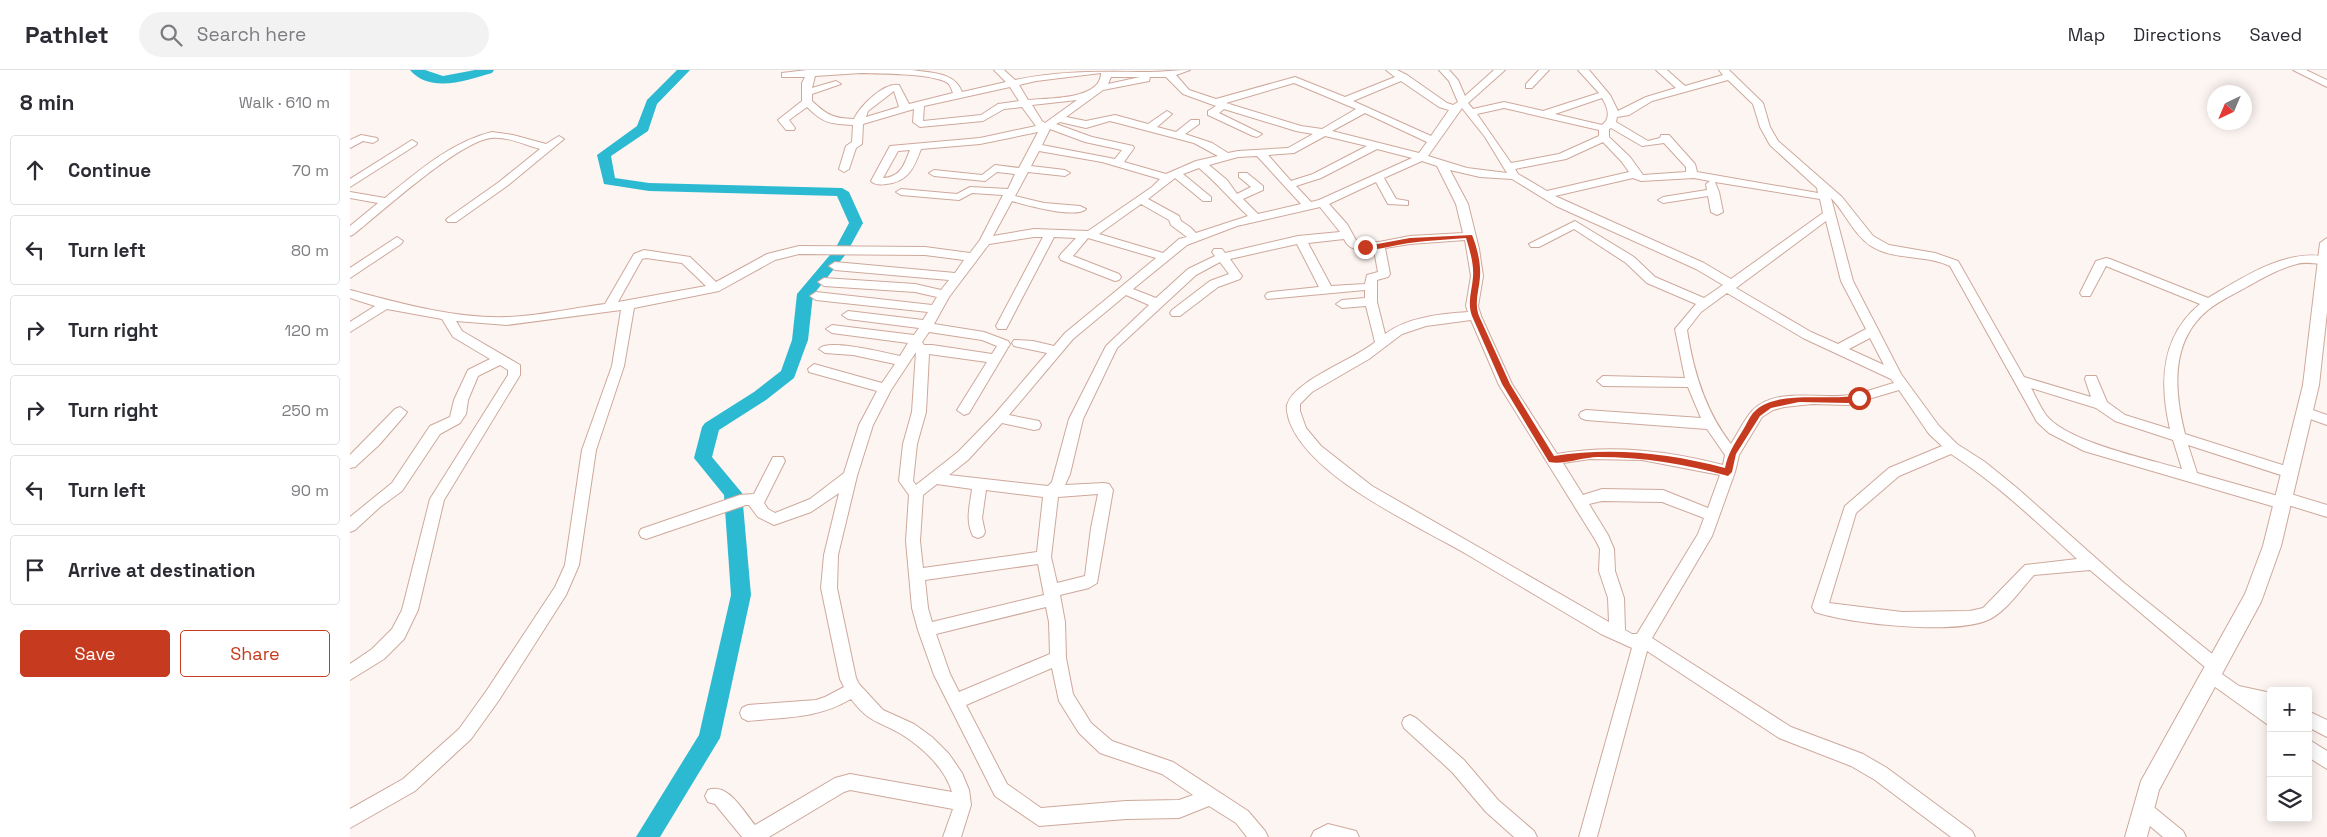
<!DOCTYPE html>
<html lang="en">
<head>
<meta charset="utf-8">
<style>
	body { margin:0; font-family:"Space Grotesk",sans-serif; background:#f2f2f3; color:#2b2b33 }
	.controls { position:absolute; right:15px; bottom:15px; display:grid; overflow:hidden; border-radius:5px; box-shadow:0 2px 12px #0003 }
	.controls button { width:45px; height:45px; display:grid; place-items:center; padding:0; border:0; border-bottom:1px solid #e1e1e2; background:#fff; color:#2b2b33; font:25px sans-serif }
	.compass { position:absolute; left:1857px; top:15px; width:45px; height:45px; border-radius:50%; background:#fff; box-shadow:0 2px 12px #0003; rotate:224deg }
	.stop { position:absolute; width:15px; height:15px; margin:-11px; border:4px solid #c63b1f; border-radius:50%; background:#fff }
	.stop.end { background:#c63b1f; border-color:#fff; box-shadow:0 1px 5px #0008 }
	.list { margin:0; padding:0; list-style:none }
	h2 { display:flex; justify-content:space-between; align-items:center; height:65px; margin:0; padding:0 20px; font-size:21px }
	h2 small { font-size:16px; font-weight:400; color:#7c7c81 }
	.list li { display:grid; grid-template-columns:32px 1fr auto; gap:15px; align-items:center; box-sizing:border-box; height:70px; margin:0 10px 10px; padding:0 10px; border:1px solid #e1e1e2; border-radius:5px }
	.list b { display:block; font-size:19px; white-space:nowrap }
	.list em { font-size:16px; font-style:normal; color:#7c7c81 }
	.actions { display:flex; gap:10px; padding:15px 20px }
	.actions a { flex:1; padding:11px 0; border:1px solid #c63b1f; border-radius:5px; text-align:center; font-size:18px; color:#c63b1f }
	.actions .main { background:#c63b1f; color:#fff }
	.icon { flex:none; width:28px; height:28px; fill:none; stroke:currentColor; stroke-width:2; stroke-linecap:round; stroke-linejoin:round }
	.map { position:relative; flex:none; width:1977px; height:767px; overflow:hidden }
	header { display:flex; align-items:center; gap:30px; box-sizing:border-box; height:70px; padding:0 25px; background:#fff; border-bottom:1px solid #e1e1e2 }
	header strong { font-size:24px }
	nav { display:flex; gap:28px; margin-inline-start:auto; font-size:18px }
	.search { width:350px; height:45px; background:#f2f2f3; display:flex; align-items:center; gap:12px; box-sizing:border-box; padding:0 18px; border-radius:28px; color:#7c7c81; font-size:19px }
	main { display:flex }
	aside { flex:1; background:#fff }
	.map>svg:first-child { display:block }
</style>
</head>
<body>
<header>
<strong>Pathlet</strong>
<div class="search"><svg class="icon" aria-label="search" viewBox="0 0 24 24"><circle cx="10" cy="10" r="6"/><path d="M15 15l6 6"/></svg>Search here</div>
<nav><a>Map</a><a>Directions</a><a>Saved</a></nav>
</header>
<main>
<aside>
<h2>8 min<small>Walk · 610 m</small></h2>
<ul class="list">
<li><svg class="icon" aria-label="ahead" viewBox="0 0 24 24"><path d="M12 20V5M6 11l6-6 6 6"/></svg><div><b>Continue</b></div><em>70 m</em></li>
<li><svg class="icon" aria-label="left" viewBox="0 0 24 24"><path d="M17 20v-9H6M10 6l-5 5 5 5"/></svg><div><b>Turn left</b></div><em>80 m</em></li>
<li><svg class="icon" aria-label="right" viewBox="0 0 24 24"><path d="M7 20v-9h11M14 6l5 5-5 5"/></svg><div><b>Turn right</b></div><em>120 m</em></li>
<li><svg class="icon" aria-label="right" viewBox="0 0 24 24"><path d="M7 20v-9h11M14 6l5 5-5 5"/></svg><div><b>Turn right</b></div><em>250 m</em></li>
<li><svg class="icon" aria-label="left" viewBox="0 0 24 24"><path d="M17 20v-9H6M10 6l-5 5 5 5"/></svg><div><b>Turn left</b></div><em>90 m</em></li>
<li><svg class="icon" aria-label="arrive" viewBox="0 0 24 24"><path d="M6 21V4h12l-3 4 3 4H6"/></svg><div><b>Arrive at destination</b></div></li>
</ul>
<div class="actions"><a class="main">Save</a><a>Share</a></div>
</aside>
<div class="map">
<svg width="1977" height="767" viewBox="0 0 1977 767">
	<rect width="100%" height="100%" fill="#fdf5f2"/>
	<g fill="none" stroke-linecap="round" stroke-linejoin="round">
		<g fill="#2cbad2" fill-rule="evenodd">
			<path d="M60,0H75L93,6L125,0H144L142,3C118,10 80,24 60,0Z"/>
			<polygon points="327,0 340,0 307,34 298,61 261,86 265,108 299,113 492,118 499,122 513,153 496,184 463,225 458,270 444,308 416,330 369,360 362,387 392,423 401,525 370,668 310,767 286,767 349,665 381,525 374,425 344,388 352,357 355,353 404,322 431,301 442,270 447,224 485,179 499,153 487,126 299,121 254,114 247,85 287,56 297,30"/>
		</g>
		<g stroke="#cea89b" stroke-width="2">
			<g id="minor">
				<path d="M562,0C581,3 605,2 612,22L656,12L644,0H654L665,10C714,0 749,2 798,2C812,2 826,0 840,0L826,5L839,20L866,29L945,7L995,27L1045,7L1036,0H1047L1057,5L1097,33L1103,35L1108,32L1099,11L1089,0H1099L1108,10L1115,26L1144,0H1155L1118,33L1123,39L1154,32L1193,41L1249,23L1228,0H1239L1260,25L1268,41L1296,27L1326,18L1306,0H1317L1335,16L1373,5L1369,0H1379L1413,33L1420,57L1428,71L1492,127L1523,166L1539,175L1585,183L1608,191L1674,307L1741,327L1735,309L1736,306H1746L1757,332L1775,345L1820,359C1809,313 1811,266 1850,234L1756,196L1740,226H1732L1730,223L1746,191L1756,188L1760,189L1858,228C1892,208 1936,178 1977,187V193C1967,195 1957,191 1947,194C1928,199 1911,209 1895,218C1882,225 1869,231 1858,240C1820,271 1824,321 1835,364L1945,399L1947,403L1945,407L1940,408L1838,375L1847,403L1928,426L1934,422L1977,435V447L1938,435L1932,439L1734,381L1699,363L1687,352L1600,196C1575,184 1544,191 1521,176C1503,164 1495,142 1481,128L1503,211L1551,304L1589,356L1607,374L1635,392L1667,418L1774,513L1871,591L1873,596L1869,602L1889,616L1921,623V637H1917L1921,639V657L1854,609L1852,604L1856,598L1740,500L1684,505C1671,519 1656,542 1638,550C1604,565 1500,554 1465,542L1462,537L1495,436L1539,398L1592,376L1579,364L1549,320L1498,335L1462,334L1434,337L1423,340L1412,347L1389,385L1385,402L1362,466L1302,568L1441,657L1513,684L1537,698L1622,761L1625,767H1601L1525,710L1501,696L1429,668L1297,581L1247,767H1229L1282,578L1251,564C1207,538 1162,511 1118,485C1067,455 959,408 939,350C938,345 936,341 937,335C944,310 1004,290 1025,272L1016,236L992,238L986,234L992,230L1015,228V220L917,229L915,226L917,223L921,222L969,217L947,174L880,189L892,206L890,209L868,217L830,246H822L820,243L822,240L860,211L879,204L870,192L846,205L767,278L733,349L720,404L715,415L754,413L759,414L763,420L747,513L739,518L710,525L715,552L716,588L723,624L741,653L762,671L823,692L898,741L915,761L918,767H897L886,753L859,736L829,748L776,749L689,756L645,726L584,605L568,560L562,538L556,471L559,425L549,411L553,374L562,342L566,282L541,320L523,355L507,406L488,485L487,518L506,608L509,614L533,640L564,654L582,667L599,684L612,703L619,720L621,735L611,767H593L603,739L500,720L494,722L419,767H392L365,734L358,732L355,726L358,720C378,712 393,741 405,755L485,708L500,704L602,722C595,698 572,677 551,664C529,651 519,653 501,629C467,649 436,647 398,651L392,648L390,643L392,638L398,635L466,630L475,627L494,617L490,609L471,518L474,485L489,423L461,442L424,455L408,447L399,435H396L296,469L291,467L289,463L291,459L390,425L404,424L423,387H433L435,391L414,433L418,439L425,443L460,429L494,403L509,355L527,321L459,302L458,299L464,294L532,313L545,294L503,285L475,283L469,279C477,268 536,283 550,286L558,273L482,263L476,259L482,255L564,265L569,258L498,249L492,245L498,241L573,250L578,242L466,230L460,226L466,222L582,235L587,227L565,222L474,216L468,212L474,208L565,214L591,220L599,210L485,200L479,196L485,192L605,203L614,190L575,185L449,184L425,190L369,221L284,238L274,296L246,380L229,495L216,525L149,630L121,669L65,721L0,758V739L53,709L109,659L137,620L205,517L215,495L232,380L262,296L271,240L157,255L106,251L112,261L170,295V305L94,430L68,540L54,569L34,589L0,610V594L22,579L42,559L52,540L80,429L158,305V300L150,295L128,306L118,330L116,344L110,353L90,364L52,421L30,437L5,460L0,462V447L42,413L80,356L100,347L104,330L118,300L140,289L103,267L92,249L37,239L0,262V252L25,236L0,228V220C49,233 106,249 157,247C190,246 223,238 255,234L284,184L294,180L340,187L366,212L417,184L449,176L575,177L620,183L630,170L653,125L622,123L609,130L551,125L546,122L551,119L607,124L620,117L658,119L665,104L647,102L635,111L584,106L579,103L584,100L632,105L645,95L669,98L688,62L630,74L571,79C564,98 558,112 536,114C530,115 525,115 521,111L540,76L630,68L686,56L672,37L654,39L633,51L570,57L563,52L564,39L513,54L512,74L506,78L499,99L494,102L489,99L496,76L502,72L503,55C480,54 473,53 457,37L439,50L445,58L444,60H436L428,50L452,31V13L455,7H432V3L457,0ZM511,3C534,4 573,3 594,11C600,13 601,18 603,23L559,34L549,15C534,12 510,36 504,49C483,48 478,46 462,31V24L491,14L486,11L462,18L465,6ZM751,3C751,30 698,28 678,30L669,15L686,11ZM761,7H790L758,14ZM800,7H816L833,24L866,36L858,41V45L903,66L907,67L912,64L869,43L874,39L946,61L963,64L938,78L888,81L878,83L862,73L835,64L849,54V50H841L826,62L807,57L822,44L817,41L798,54L765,45L736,51L716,47L753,20L799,11ZM1378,10L1403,34L1410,57L1420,75L1467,118L1468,123L1347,102L1345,94L1319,65H1311L1310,68L1298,71L1266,52L1267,47L1279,45L1302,31ZM1051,11L1089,37L1099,40L1081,66L1003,31ZM944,13L1006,39L972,59L951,56L876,33ZM660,17L669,31L648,34L631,45L573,51L574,36ZM544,21L549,37L516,47L518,41ZM1252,28C1257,36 1262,48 1252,55L1205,44ZM727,30L695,53L692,51L682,35ZM1112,38L1135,67L1157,103L1117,98L1078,86ZM1154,38L1249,60V66L1209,84L1161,93L1127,44ZM1015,43L1077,72L1069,83L982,61ZM760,51L844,73L868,86L846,91L816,104L774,92L784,78L783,76L742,67L706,54L710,52L736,58ZM1261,58L1292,76L1314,73L1336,97V102L1293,105L1280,87L1259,67V59ZM700,59L735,72L772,80L765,89L692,75ZM975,66L1017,76L963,104L941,111L918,85L944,83ZM1253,72L1272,92L1279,102L1197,121L1168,104L1165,99L1216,89ZM1027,79L1062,88L969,130L961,132L946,116L971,108ZM560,80C554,95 551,107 533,108L548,81ZM689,81L752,92L810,109L802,117L738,161L684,159L643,166L662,131C676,135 726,149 736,139L730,136L694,133L665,126L678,102L715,106L720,103L715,100L681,96ZM907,86L951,134L908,144L893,129L913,120V116L897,103H889V107L901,117L887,124L877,110L859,95L888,87ZM1072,91L1087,96L1106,134L1113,163L1060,166L1029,172H1007L997,154L979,134L1026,112L1038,134L1058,135V131L1046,129L1034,108ZM849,98C867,113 881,130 898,146L846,163L840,157L831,151L829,146L798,129L825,108L853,131H861V127L833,104ZM1100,100L1130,107L1162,109L1206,136L1346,199L1373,215L1354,228L1305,207L1284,187L1225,151L1179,174L1181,177H1189L1224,159L1276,193L1297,213L1346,234L1325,259L1335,308L1253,306L1247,311L1253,316L1338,317L1351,348L1236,340L1231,342L1229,345L1231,348L1236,350L1357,359L1375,385L1373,395C1318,381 1263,374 1207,384L1162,314L1131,246L1128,236L1133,206L1129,179L1118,134ZM1283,108L1291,111L1344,108L1360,111L1356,114L1357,120L1313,127L1308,130L1313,133L1358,126L1361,142L1367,145L1373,142L1369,122L1365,112L1470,129L1473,143L1381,209L1354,193L1205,126ZM791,134L819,150L821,155L837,167L829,169L813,183L749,164ZM970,137L990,162L948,166L875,183L872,179H864L862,182L865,186L838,199L806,228L783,219L837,175L887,156ZM1476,151L1491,211L1516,259L1488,274L1461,262L1386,218ZM684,167H693L646,256L648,259H656L704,167L726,168L711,184L709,187L711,190L765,211L769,210L771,207L769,204L723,186L738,168L806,188L715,263L704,276L683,271L664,270L662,273L664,276L697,283L644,345L608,382L566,415L563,411L567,374L576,342L579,284L637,292L607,340L614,345L619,343L660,274L658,271L634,262L584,254L599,227L639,174ZM994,169C1000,182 1011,180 1024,180L1028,202L1017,205L1015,214L981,216L958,173ZM1115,170L1121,206L1116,236L1118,242C1090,244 1058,247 1035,264L1027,232V210L1038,207L1040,204L1035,178L1060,174ZM296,188L332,193L356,216L268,232L292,189ZM1377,223L1453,268L1541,309L1544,313C1529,317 1514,323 1499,325C1471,330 1425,316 1402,341C1394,350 1388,363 1381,374C1355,341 1343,300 1337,260L1351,242ZM776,225L799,235L756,276L719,349L702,412L698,416L599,405L618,390L652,353L684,360L689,359L691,355L689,351L659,345L723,269ZM1121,250L1149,315L1246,471L1250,479L1249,501L1258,528L1259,552L1022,416L971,376L956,358L950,341V334L962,322L1019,289L1052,264L1076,256ZM579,262L632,270L647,276L642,284L582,275H574L572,272ZM1520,268L1534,295L1499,279ZM1681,318L1746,338L1765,351L1823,370L1832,399C1798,389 1717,372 1696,345C1690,337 1686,327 1681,318ZM1601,384C1647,414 1687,452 1727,489L1675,495L1633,538L1620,541L1552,542L1479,533L1506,443L1549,406ZM1240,389L1292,390L1370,405L1358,438L1313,420L1252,419L1233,425L1213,393ZM587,414L622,419C620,435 615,451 623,466L628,468L633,466L635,462L632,448L636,420L693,427L687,482L573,498L570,471L573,425ZM748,424L741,458L735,506L707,513L701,487L708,427ZM1252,431L1312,432L1354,448L1348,464L1287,564H1282L1275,560L1274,528L1265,501L1264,479L1258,465L1239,434ZM688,494L694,525L582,552L578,538L575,510ZM696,537L699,552L700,584L609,622L600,604L586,564ZM702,598L709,631L729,663L750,683L812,704L843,725L829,730L776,731L691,738L657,714L616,635Z"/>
				<polygon points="1189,0 1199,0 1182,18 1176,18 1176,14"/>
				<polygon points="1943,0 1956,0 1977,10 1977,17"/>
				<path d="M142,62L163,65L196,74L209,66L214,69L157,116L106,152H98L96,150L98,148L149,112L190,79C175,75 157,66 141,68C108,72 32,142 4,164L0,166V156L28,133L0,128V122L35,128C67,102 101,72 142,62Z"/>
				<polygon points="11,65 27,68 28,70 23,73 13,71 0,78 0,70"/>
				<polygon points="62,70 67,73 66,75 0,117 0,109"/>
				<polygon points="47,167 53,171 51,174 0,208 0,198"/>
				<polygon points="50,337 57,342 55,345 29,375 5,397 0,398 0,385 45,339"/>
				<polygon points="1954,337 1977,345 1977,355 1949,345 1947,342 1949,339"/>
				<polygon points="1958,641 1977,650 1977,667 1958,657"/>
				<polygon points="1060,645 1066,648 1114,690 1148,730 1184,761 1187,767 1164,767 1136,742 1102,702 1054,658 1052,653 1054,648"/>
				<polygon points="1958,669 1977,681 1977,699 1958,687"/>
				<polygon points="1794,731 1800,734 1833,761 1836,767 1813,767 1788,746 1785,740 1788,734"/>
				<polygon points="978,754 1006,761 1009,767 961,767 964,761"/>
			</g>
		</g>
		<g stroke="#cea89b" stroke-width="2">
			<polygon id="major" points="1977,168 1977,242 1969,315 1931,476 1911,532 1809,720 1797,767 1775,767 1791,711 1895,524 1913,476 1953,315 1970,173"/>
		</g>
		<use href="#minor" fill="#fff" fill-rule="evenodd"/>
		<use href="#major" fill="#fff" fill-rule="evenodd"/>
	</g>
	<path fill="#c63b1f" d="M1122,165C1127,177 1131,193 1130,207C1129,221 1124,232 1129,246L1160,314L1204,386C1262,377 1318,383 1375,398C1378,383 1385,373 1393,360C1396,355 1399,348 1403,343C1425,318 1480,332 1509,325L1513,328L1498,333L1449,332L1421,338L1410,346L1386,384L1382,402L1378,406C1336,394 1292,387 1248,387C1233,387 1214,395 1199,392L1152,314L1122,246C1117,232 1122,221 1123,207C1124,194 1120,181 1116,168C1090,170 1064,171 1038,177C1030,179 1018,181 1011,177L1060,168Z"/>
</svg>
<div class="controls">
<button>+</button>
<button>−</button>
<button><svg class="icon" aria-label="layers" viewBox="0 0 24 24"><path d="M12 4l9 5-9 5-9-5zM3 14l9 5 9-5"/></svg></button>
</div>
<svg class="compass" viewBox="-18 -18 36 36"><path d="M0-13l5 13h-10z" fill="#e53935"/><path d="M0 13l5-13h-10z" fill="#7c7c81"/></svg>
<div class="stop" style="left:1509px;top:328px"></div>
<div class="stop end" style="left:1015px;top:177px"></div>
</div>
</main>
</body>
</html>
